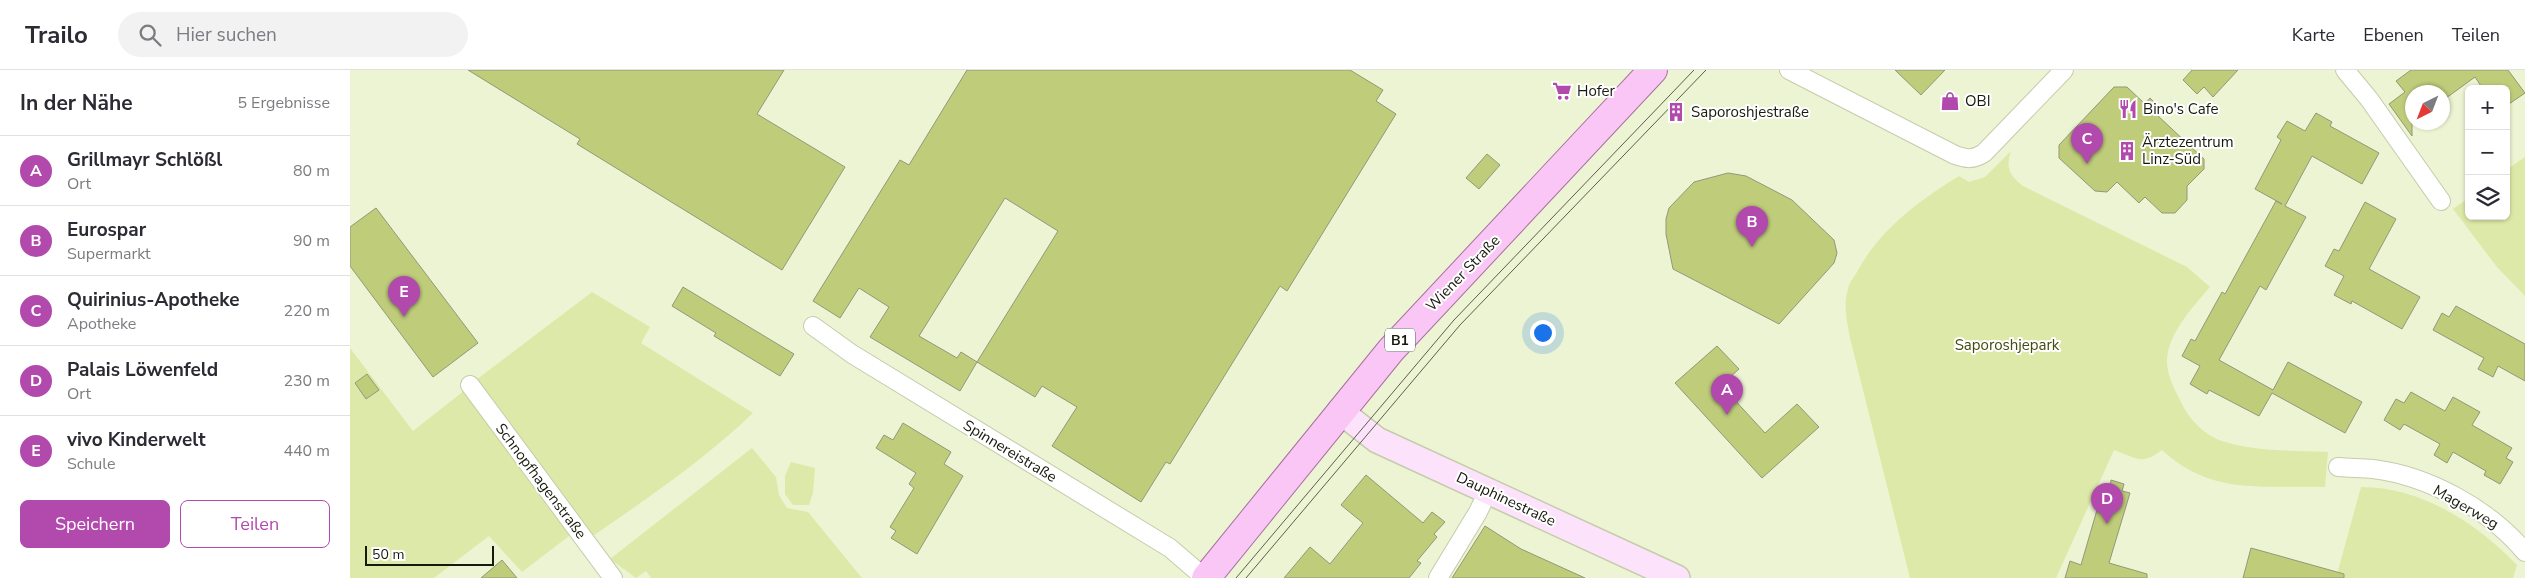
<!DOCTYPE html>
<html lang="de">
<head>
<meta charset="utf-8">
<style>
	body { margin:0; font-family:"Nunito Sans",sans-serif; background:#f2f2f3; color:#2b2b33 }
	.controls { position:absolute; right:15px; top:15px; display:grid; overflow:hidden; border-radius:8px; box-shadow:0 1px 4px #0004 }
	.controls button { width:45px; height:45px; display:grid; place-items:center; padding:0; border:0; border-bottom:1px solid #e1e1e2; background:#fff; color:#2b2b33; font:25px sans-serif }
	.compass { position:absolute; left:2055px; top:15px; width:45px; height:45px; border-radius:50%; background:#fff; box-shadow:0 1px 4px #0004; rotate:222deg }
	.scale { position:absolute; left:15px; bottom:12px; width:129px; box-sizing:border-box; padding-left:5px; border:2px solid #17190d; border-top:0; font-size:14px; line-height:18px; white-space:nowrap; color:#17190d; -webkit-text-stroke:4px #fff; paint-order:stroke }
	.you { position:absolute; left:1192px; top:262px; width:18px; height:18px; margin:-12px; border:4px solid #fff; border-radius:50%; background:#1a73e8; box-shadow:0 0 0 8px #1a73e833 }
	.badge { display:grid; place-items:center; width:32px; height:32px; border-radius:50%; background:#b24aad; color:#fff; font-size:16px; font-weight:700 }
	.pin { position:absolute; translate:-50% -41px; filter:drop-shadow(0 1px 2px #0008) }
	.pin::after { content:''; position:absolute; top:26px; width:18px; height:15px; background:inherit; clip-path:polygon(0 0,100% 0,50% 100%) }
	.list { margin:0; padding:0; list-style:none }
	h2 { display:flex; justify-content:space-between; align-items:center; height:65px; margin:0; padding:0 20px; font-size:21px }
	h2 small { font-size:16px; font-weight:400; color:#7c7c81 }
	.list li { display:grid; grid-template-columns:32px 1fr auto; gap:15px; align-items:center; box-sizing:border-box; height:70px; padding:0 20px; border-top:1px solid #e1e1e2 }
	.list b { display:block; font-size:19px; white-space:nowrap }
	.list p { margin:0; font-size:16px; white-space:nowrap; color:#7c7c81 }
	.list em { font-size:16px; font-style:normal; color:#7c7c81 }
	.actions { display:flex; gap:10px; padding:15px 20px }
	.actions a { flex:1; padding:11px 0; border:1px solid #b24aad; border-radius:8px; text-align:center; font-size:18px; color:#b24aad }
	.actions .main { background:#b24aad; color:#fff }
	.icon { flex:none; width:28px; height:28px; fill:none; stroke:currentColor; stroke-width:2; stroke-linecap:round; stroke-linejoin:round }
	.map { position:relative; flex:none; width:2175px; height:508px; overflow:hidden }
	header { display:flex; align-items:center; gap:30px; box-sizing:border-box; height:70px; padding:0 25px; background:#fff; border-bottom:1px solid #e1e1e2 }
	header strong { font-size:24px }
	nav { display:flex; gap:28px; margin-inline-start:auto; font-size:18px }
	.search { width:350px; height:45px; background:#f2f2f3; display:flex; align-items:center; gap:12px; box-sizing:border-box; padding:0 18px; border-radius:28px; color:#7c7c81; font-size:19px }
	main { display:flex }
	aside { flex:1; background:#fff }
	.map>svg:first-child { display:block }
</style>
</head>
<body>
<header>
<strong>Trailo</strong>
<div class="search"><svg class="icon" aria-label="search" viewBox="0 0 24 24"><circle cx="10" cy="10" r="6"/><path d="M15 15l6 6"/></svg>Hier suchen</div>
<nav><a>Karte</a><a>Ebenen</a><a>Teilen</a></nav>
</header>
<main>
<aside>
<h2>In der Nähe<small>5 Ergebnisse</small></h2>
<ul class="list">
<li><span class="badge">A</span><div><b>Grillmayr Schlößl</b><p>Ort</p></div><em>80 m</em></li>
<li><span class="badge">B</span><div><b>Eurospar</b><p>Supermarkt</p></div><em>90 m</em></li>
<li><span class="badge">C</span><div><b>Quirinius-Apotheke</b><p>Apotheke</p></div><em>220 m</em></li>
<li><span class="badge">D</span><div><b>Palais Löwenfeld</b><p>Ort</p></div><em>230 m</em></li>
<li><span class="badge">E</span><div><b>vivo Kinderwelt</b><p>Schule</p></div><em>440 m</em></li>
</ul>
<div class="actions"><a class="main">Speichern</a><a>Teilen</a></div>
</aside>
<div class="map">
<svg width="2175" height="508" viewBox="0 0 2175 508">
	<rect width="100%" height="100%" fill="#edf4d3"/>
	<g fill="#dde9a8">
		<path d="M1661,81C1655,98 1660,106 1673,116L1837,197L1860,217C1843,237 1819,262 1817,289C1816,305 1826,322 1833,336C1840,350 1856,366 1872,371C1905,382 1944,380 1978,382L1975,417C1913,415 1861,426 1812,380C1791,396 1787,388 1764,380L1706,508H1560L1500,268C1497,252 1493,235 1498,219C1499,213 1504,207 1507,202C1530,159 1569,131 1609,106L1619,112L1635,107Z"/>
		<polygon points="2175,87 2175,226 2147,197 2103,139 2119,128 2119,146 2156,146 2156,100"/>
		<path d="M242,222L300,257L291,273L403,343C354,390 299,427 243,466L126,310Z"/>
		<polygon points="0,278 63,361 115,320 223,463 172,502 139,466 84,508 0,508"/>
		<polygon points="402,378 426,407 429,425 437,438 458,442 512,508 301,508 296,501 286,508 260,489"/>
		<polygon points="441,392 465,398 463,423 459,435 443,435 435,424 435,406"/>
		<path d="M2011,417C2072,417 2126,453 2167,495L2163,508H1986Z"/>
	</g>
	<g fill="#bfcd7b" stroke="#929879" fill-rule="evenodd">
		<polygon points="118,0 434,0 407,44 495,97 432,200 227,74 230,69"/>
		<path d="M617,0H1000L1033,20L1026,31L1046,44L937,221L930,216L820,394L816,392L791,432L702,376L727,337L692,316L685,327L627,292L610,321L520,267L539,237L509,218L490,248L463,231L550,90L559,95ZM655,128L708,161L627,292L611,282L607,288L569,266Z"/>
		<polygon points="1545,0 1595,0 1571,25"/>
		<polygon points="1842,0 1888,0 1863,27 1854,17 1847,24 1833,10"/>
		<polygon points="2061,0 2158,0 2175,23 2156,36 2156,19 2133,19 2125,7 2092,31 2092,22 2062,22 2062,66 2039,34 2055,22 2046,11"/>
		<polygon points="1764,17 1777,17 1795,34 1800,28 1811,39 1806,44 1854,89 1854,99 1837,116 1837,130 1825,143 1812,143 1795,127 1789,133 1767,112 1757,122 1745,121 1709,88 1709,75"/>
		<polygon points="1966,43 1982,52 1980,56 2029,83 2012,114 1962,86 1935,136 1956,147 1916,220 1910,216 1869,290 1923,320 1938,292 2012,332 1995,363 1922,323 1909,346 1859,320 1857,324 1840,314 1850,296 1832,286 1841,269 1845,271 1872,222 1875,224 1926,131 1932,134 1905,119 1931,70 1927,67 1937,51 1955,61"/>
		<polygon points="1137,84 1150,95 1129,119 1116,108"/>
		<polygon points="1378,103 1396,106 1442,130 1484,170 1487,183 1484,193 1429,254 1323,199 1316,164 1316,149 1319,138 1344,112"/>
		<polygon points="2015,132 2046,149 2019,199 2070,227 2052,259 2002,231 2001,234 1984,225 1994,206 1975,196 1984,179 1989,181"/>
		<polygon points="26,138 128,273 83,307 0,196 0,157"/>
		<polygon points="333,217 444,284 430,306 364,266 366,263 322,236"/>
		<polygon points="2106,236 2175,274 2175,311 2148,296 2143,307 2128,299 2134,288 2083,260 2092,243 2099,247"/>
		<polygon points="1367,276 1389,299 1371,315 1415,363 1447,334 1469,357 1412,408 1325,313"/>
		<polygon points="17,304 29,320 16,329 5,313"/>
		<polygon points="2061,322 2095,341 2103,327 2130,342 2122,355 2162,378 2156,388 2163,392 2150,414 2134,405 2136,401 2103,382 2097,393 2084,385 2090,374 2054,354 2050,360 2034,350 2046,329 2054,333"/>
		<polygon points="553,353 601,382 594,394 613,406 567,484 541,468 546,461 540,457 564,418 559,414 566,403 526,378 534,365 543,370"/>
		<polygon points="1016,405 1073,453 1082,442 1095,452 1084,464 1087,467 1067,491 1071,493 1059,508 934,508 960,477 980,494 1013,453 991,435"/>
		<polygon points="1761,410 1774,414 1772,421 1780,423 1759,493 1797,504 1797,508 1715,508 1720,491 1731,495 1754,416 1760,418"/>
		<polygon points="1135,456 1171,479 1235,508 1102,508"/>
		<polygon points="1901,478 1994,504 1994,508 1893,508"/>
		<polygon points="152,490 167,508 131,508"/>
	</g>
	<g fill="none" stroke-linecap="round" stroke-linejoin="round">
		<g stroke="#c5ccab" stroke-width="20">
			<g id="street">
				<path d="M1439,0L1605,85C1617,89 1623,90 1634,83L1714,0"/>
				<polyline points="1995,0 2019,29 2091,131"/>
				<polyline points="463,256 502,284 820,478 855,508"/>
				<polyline points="120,315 263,508"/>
				<path d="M1988,397C2000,398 2012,398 2023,399C2079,406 2139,439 2175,482"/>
				<polyline points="1088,508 1128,442 1138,421"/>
			</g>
		</g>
		<g stroke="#c5ccab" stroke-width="28">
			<polyline id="secondary" points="990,341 1027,370 1327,508"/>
		</g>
		<g stroke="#a7719f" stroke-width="30">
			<polyline id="primary" points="856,508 1041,280 1303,0"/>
		</g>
		<use href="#street" stroke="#fff" stroke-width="18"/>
		<use href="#secondary" stroke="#fce2fa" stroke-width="25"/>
		<use href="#primary" stroke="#f9c6f5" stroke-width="28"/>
		<g stroke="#5b5f4c" stroke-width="1">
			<polyline points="886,508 1104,250 1344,0"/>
			<polyline points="896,508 1110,255 1356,0"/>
		</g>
	</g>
	<defs>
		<g id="supermarket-bare" transform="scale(1.5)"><path d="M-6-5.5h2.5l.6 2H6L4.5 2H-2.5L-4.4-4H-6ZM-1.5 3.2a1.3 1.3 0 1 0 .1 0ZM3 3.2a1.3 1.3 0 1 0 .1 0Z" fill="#b24aad" stroke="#fff" stroke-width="2.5" paint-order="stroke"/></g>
		<g id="shop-bare" transform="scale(1.5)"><path d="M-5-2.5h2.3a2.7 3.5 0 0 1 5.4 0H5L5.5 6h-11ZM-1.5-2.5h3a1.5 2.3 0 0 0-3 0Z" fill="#b24aad" stroke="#fff" stroke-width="2.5" paint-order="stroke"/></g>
		<g id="restaurant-bare" transform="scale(1.5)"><path d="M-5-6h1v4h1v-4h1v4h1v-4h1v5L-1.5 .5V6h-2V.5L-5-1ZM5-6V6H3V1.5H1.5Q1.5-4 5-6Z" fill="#b24aad" stroke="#fff" stroke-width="2.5" paint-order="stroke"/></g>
		<g id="building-bare" transform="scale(1.5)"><path d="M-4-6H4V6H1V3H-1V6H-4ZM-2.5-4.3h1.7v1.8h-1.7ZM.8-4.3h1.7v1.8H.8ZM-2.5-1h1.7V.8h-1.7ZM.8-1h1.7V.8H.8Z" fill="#b24aad" stroke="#fff" stroke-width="2.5" paint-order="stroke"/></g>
	</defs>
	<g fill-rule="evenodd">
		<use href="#supermarket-bare" x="1212" y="21"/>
		<use href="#shop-bare" x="1600" y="31"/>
		<use href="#restaurant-bare" x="1778" y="39"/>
		<use href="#building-bare" x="1326" y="42"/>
		<use href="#building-bare" x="1777" y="81"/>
	</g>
	<g text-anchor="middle" stroke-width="4" stroke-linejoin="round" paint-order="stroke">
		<rect fill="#fff" stroke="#5d5e56" stroke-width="1" x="1035" y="258.5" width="30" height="23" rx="4"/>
		<g font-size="14" font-weight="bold" fill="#17190d">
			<text x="1050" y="275">B1</text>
		</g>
		<g font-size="15" fill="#17190d" stroke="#fff" text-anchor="start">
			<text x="1227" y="26">Hofer</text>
			<text x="1615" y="36">OBI</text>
			<text x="1793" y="44">Bino's Cafe</text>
			<text x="1341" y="47">Saporoshjestraße</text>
			<text x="1792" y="77">Ärztezentrum<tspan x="1792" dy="17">Linz-Süd</tspan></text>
		</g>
		<g font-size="15" fill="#17190d" stroke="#fff">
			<text transform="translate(1113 203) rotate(-46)" y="5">Wiener Straße</text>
			<text transform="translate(660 381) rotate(31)" y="5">Spinnereistraße</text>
			<text transform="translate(191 411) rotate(53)" y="5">Schnopfhagenstraße</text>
			<text transform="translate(1156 429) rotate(25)" y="5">Dauphinestraße</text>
			<text transform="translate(2116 437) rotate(30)" y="5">Magerweg</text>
		</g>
		<g font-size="15" fill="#434b0d" stroke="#fff">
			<text x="1657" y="280">Saporoshjepark</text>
		</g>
	</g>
</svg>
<div class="controls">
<button>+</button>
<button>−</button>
<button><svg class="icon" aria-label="layers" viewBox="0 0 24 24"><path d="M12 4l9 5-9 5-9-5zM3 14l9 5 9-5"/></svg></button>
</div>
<svg class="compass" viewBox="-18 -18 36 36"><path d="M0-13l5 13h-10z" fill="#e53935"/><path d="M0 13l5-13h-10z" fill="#7c7c81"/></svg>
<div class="scale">50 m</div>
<div class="you"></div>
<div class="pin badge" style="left:1377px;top:345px">A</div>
<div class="pin badge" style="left:1402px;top:177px">B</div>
<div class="pin badge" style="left:1737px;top:94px">C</div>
<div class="pin badge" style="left:1757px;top:454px">D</div>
<div class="pin badge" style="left:54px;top:247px">E</div>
</div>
</main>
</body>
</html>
